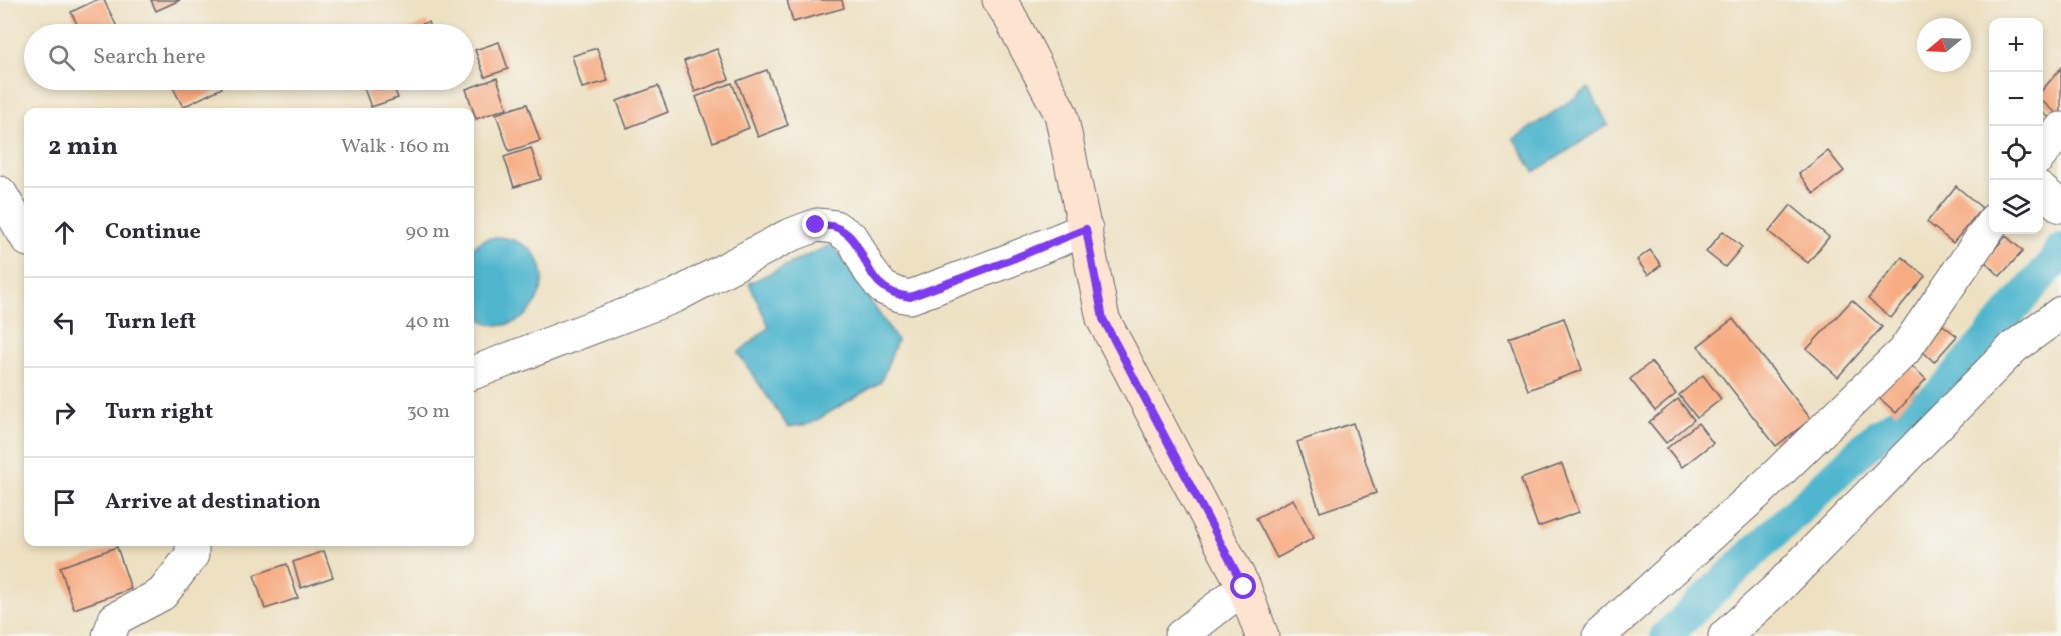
<!DOCTYPE html>
<html lang="en">
<head>
<meta charset="utf-8">
<style>
	body { margin:0; font-family:Vollkorn,serif; background:#f7f7f7; color:#2b2b33 }
	.controls { position:absolute; right:18px; top:18px; display:grid; overflow:hidden; border-radius:12px; box-shadow:0 3px 9px #0003 }
	.controls button { width:54px; height:54px; display:grid; place-items:center; padding:0; border:0; border-bottom:2px solid #e1e1e2; background:#fff; color:#2b2b33; font:30px sans-serif }
	.compass { position:absolute; left:1917px; top:18px; width:54px; height:54px; border-radius:50%; background:#fff; box-shadow:0 3px 9px #0003; rotate:251deg }
	.stop { position:absolute; width:18px; height:18px; margin:-14px; border:4px solid #7c3aed; border-radius:50%; background:#fff }
	.stop.end { background:#7c3aed; border-color:#fff; box-shadow:0 2px 6px #0008 }
	.list { margin:0; padding:0; list-style:none }
	h2 { display:flex; justify-content:space-between; align-items:center; height:78px; margin:0; padding:0 24px; font-size:26px }
	h2 small { font-size:20px; font-weight:400; color:#7c7c81 }
	.list li { display:grid; grid-template-columns:39px 1fr auto; gap:18px; align-items:center; box-sizing:border-box; height:90px; padding:0 24px; border-top:2px solid #e1e1e2 }
	.list b { display:block; font-size:22px; white-space:nowrap }
	.list em { font-size:20px; font-style:normal; color:#7c7c81 }
	.icon { flex:none; width:33px; height:33px; fill:none; stroke:currentColor; stroke-width:2; stroke-linecap:round; stroke-linejoin:round }
	.map { position:relative; flex:none; width:2061px; height:636px; overflow:hidden }
	.search { position:absolute; background:#fff; box-shadow:0 3px 9px #0003; left:24px; top:24px; width:450px; height:66px; display:flex; align-items:center; gap:15px; box-sizing:border-box; padding:0 21px; border-radius:33px; color:#7c7c81; font-size:22px }
	.panel { position:absolute; background:#fff; box-shadow:0 3px 9px #0003; left:24px; top:108px; width:450px; height:438px; border-radius:12px }
	.map>svg:first-child { display:block }
</style>
</head>
<body>
<div class="map">
<svg width="2061" height="636" viewBox="0 0 2061 636">
	<rect width="100%" height="100%" fill="#f6f6f2"/>
	<filter id="ink" filterUnits="userSpaceOnUse"><feTurbulence type="fractalNoise" baseFrequency=".0167" numOctaves="2"/><feDisplacementMap in="SourceGraphic" scale="12" xChannelSelector="R" yChannelSelector="G"/><feConvolveMatrix kernelMatrix="1 2 1 2 8 2 1 2 1" color-interpolation-filters="sRGB"/></filter>
	<filter id="wash" filterUnits="userSpaceOnUse"><feTurbulence type="fractalNoise" baseFrequency=".008" numOctaves="4" result="noise"/><feDisplacementMap in="SourceGraphic" scale="24" xChannelSelector="R" yChannelSelector="G"/><feGaussianBlur stdDeviation="1.35" result="paint"/><feColorMatrix in="noise" values="0 0 0 0 0 0 0 0 0 0 0 0 0 0 0 0 0 1.4 0 .05"/><feComposite in="paint" operator="in"/></filter>
	<g filter="url(#wash)">
		<rect width="100%" height="100%" fill="#ede1c2"/>
		<g fill="#4fb6cd" stroke="#386c84" stroke-width="1.5">
			<polygon points="1589,88 1608,125 1534,172 1514,139"/>
			<path d="M499,237C585,248 526,365 470,311V250L485,239Z"/>
			<polygon points="832,244 897,340 881,382 810,424 788,427 738,353 769,327 749,283"/>
		</g>
		<g fill="none" stroke-linecap="round" stroke-linejoin="round">
			<polyline stroke="#4fb6cd" stroke-width="32" points="1666,636 1876,436 1938,396 2052,264 2061,249"/>
		</g>
		<g id="blocks">
			<g fill="#f7ab81">
				<polygon points="96,0 104,0 119,31 111,34 82,34 71,12"/>
				<polygon points="151,0 180,0 156,11"/>
				<polygon points="787,0 842,0 844,8 793,22"/>
				<polygon points="428,22 432,34 393,34"/>
				<polygon points="499,42 508,69 485,77 475,50"/>
				<polygon points="597,48 608,81 582,88 572,56"/>
				<polygon points="717,49 729,79 695,92 684,61"/>
				<polygon points="2061,68 2061,113 2059,115 2038,98 2038,95"/>
				<polygon points="767,70 788,125 758,137 737,81"/>
				<polygon points="497,78 507,108 476,119 466,89"/>
				<polygon points="169,80 218,80 222,88 183,107"/>
				<polygon points="361,80 391,80 398,98 371,107"/>
				<polygon points="732,83 749,128 713,142 696,97"/>
				<polygon points="658,86 668,112 627,128 617,101"/>
				<polygon points="527,104 540,141 509,151 496,114"/>
				<polygon points="2038,109 2051,119 2038,135"/>
				<polygon points="531,148 541,179 514,187 504,157"/>
				<polygon points="1828,151 1844,171 1814,194 1799,174"/>
				<polygon points="1956,186 1982,208 1953,243 1927,222"/>
				<polygon points="1791,205 1829,237 1808,263 1769,232"/>
				<polygon points="1723,231 1742,247 1725,267 1706,252"/>
				<polygon points="2006,236 2023,251 2000,276 1984,261"/>
				<polygon points="1650,250 1661,265 1648,275 1637,260"/>
				<polygon points="1902,257 1925,276 1891,318 1868,299"/>
				<polygon points="1852,300 1882,327 1838,377 1807,349"/>
				<polygon points="1564,318 1582,370 1528,390 1509,338"/>
				<polygon points="1733,319 1811,419 1776,446 1698,346"/>
				<polygon points="1943,325 1957,336 1934,362 1921,350"/>
				<polygon points="1903,358 1926,379 1896,413 1873,392"/>
				<polygon points="1651,362 1676,394 1655,411 1630,379"/>
				<polygon points="1703,375 1721,399 1697,418 1679,395"/>
				<polygon points="1678,399 1694,420 1666,443 1649,422"/>
				<polygon points="1353,423 1376,493 1320,512 1297,442"/>
				<polygon points="1698,423 1713,443 1682,467 1667,448"/>
				<polygon points="1562,464 1579,512 1538,527 1521,479"/>
				<polygon points="1293,499 1314,538 1277,558 1256,518"/>
				<polygon points="117,547 131,589 74,609 60,567"/>
				<polygon points="324,551 333,577 301,588 293,562"/>
				<polygon points="287,564 298,598 265,609 254,575"/>
			</g>
		</g>
	</g>
	<g filter="url(#ink)">
		<use href="#blocks" fill-opacity="0" stroke="#69656a" stroke-width="1.5"/>
		<g fill="none" stroke-linecap="round" stroke-linejoin="round">
			<g stroke="#69656a" stroke-width="35">
				<g id="street">
					<polyline points="2038,158 2061,129"/>
					<polyline points="2038,188 2061,206"/>
					<polyline points="0,193 28,240"/>
					<polyline points="470,374 675,296 788,236 817,225 835,227 853,239 869,270 883,288 900,295 910,297 1010,260 1086,229"/>
					<polyline points="109,636 115,619 162,594 192,555 192,542"/>
					<polyline points="1181,636 1244,587"/>
					<polyline points="1599,636 1768,483 1904,351 1994,220"/>
					<polyline points="1725,636 1776,590 2014,347 2061,313"/>
				</g>
			</g>
			<g stroke="#69656a" stroke-width="35">
				<polyline id="secondary" points="999,0 1009,15 1061,114 1103,319 1244,587 1262,636"/>
			</g>
			<use href="#street" stroke="#fff" stroke-width="33"/>
			<use href="#secondary" stroke="#fde4d1" stroke-width="33"/>
		</g>
	</g>
	<g fill="none" stroke-linecap="round" stroke-linejoin="round" filter="url(#ink)">
		<path stroke="#7c3aed" stroke-width="8" d="M816,225C822,226 830,225 835,227C872,240 857,290 910,297L1010,260L1086,229L1103,319L1244,587"/>
	</g>
</svg>
<div class="controls">
<button>+</button>
<button>−</button>
<button><svg class="icon" aria-label="locate" viewBox="0 0 24 24"><circle cx="12" cy="12" r="6"/><path d="M12 2v4M12 18v4M2 12h4M18 12h4"/></svg></button>
<button><svg class="icon" aria-label="layers" viewBox="0 0 24 24"><path d="M12 4l9 5-9 5-9-5zM3 14l9 5 9-5"/></svg></button>
</div>
<svg class="compass" viewBox="-18 -18 36 36"><path d="M0-13l5 13h-10z" fill="#e53935"/><path d="M0 13l5-13h-10z" fill="#7c7c81"/></svg>
<div class="stop" style="left:1244px;top:587px"></div>
<div class="stop end" style="left:816px;top:225px"></div>
<div class="search"><svg class="icon" aria-label="search" viewBox="0 0 24 24"><circle cx="10" cy="10" r="6"/><path d="M15 15l6 6"/></svg>Search here</div>
<section class="panel">
<h2>2 min<small>Walk · 160 m</small></h2>
<ul class="list">
<li><svg class="icon" aria-label="ahead" viewBox="0 0 24 24"><path d="M12 20V5M6 11l6-6 6 6"/></svg><div><b>Continue</b></div><em>90 m</em></li>
<li><svg class="icon" aria-label="left" viewBox="0 0 24 24"><path d="M17 20v-9H6M10 6l-5 5 5 5"/></svg><div><b>Turn left</b></div><em>40 m</em></li>
<li><svg class="icon" aria-label="right" viewBox="0 0 24 24"><path d="M7 20v-9h11M14 6l5 5-5 5"/></svg><div><b>Turn right</b></div><em>30 m</em></li>
<li><svg class="icon" aria-label="arrive" viewBox="0 0 24 24"><path d="M6 21V4h12l-3 4 3 4H6"/></svg><div><b>Arrive at destination</b></div></li>
</ul>
</section>
</div>
</body>
</html>
